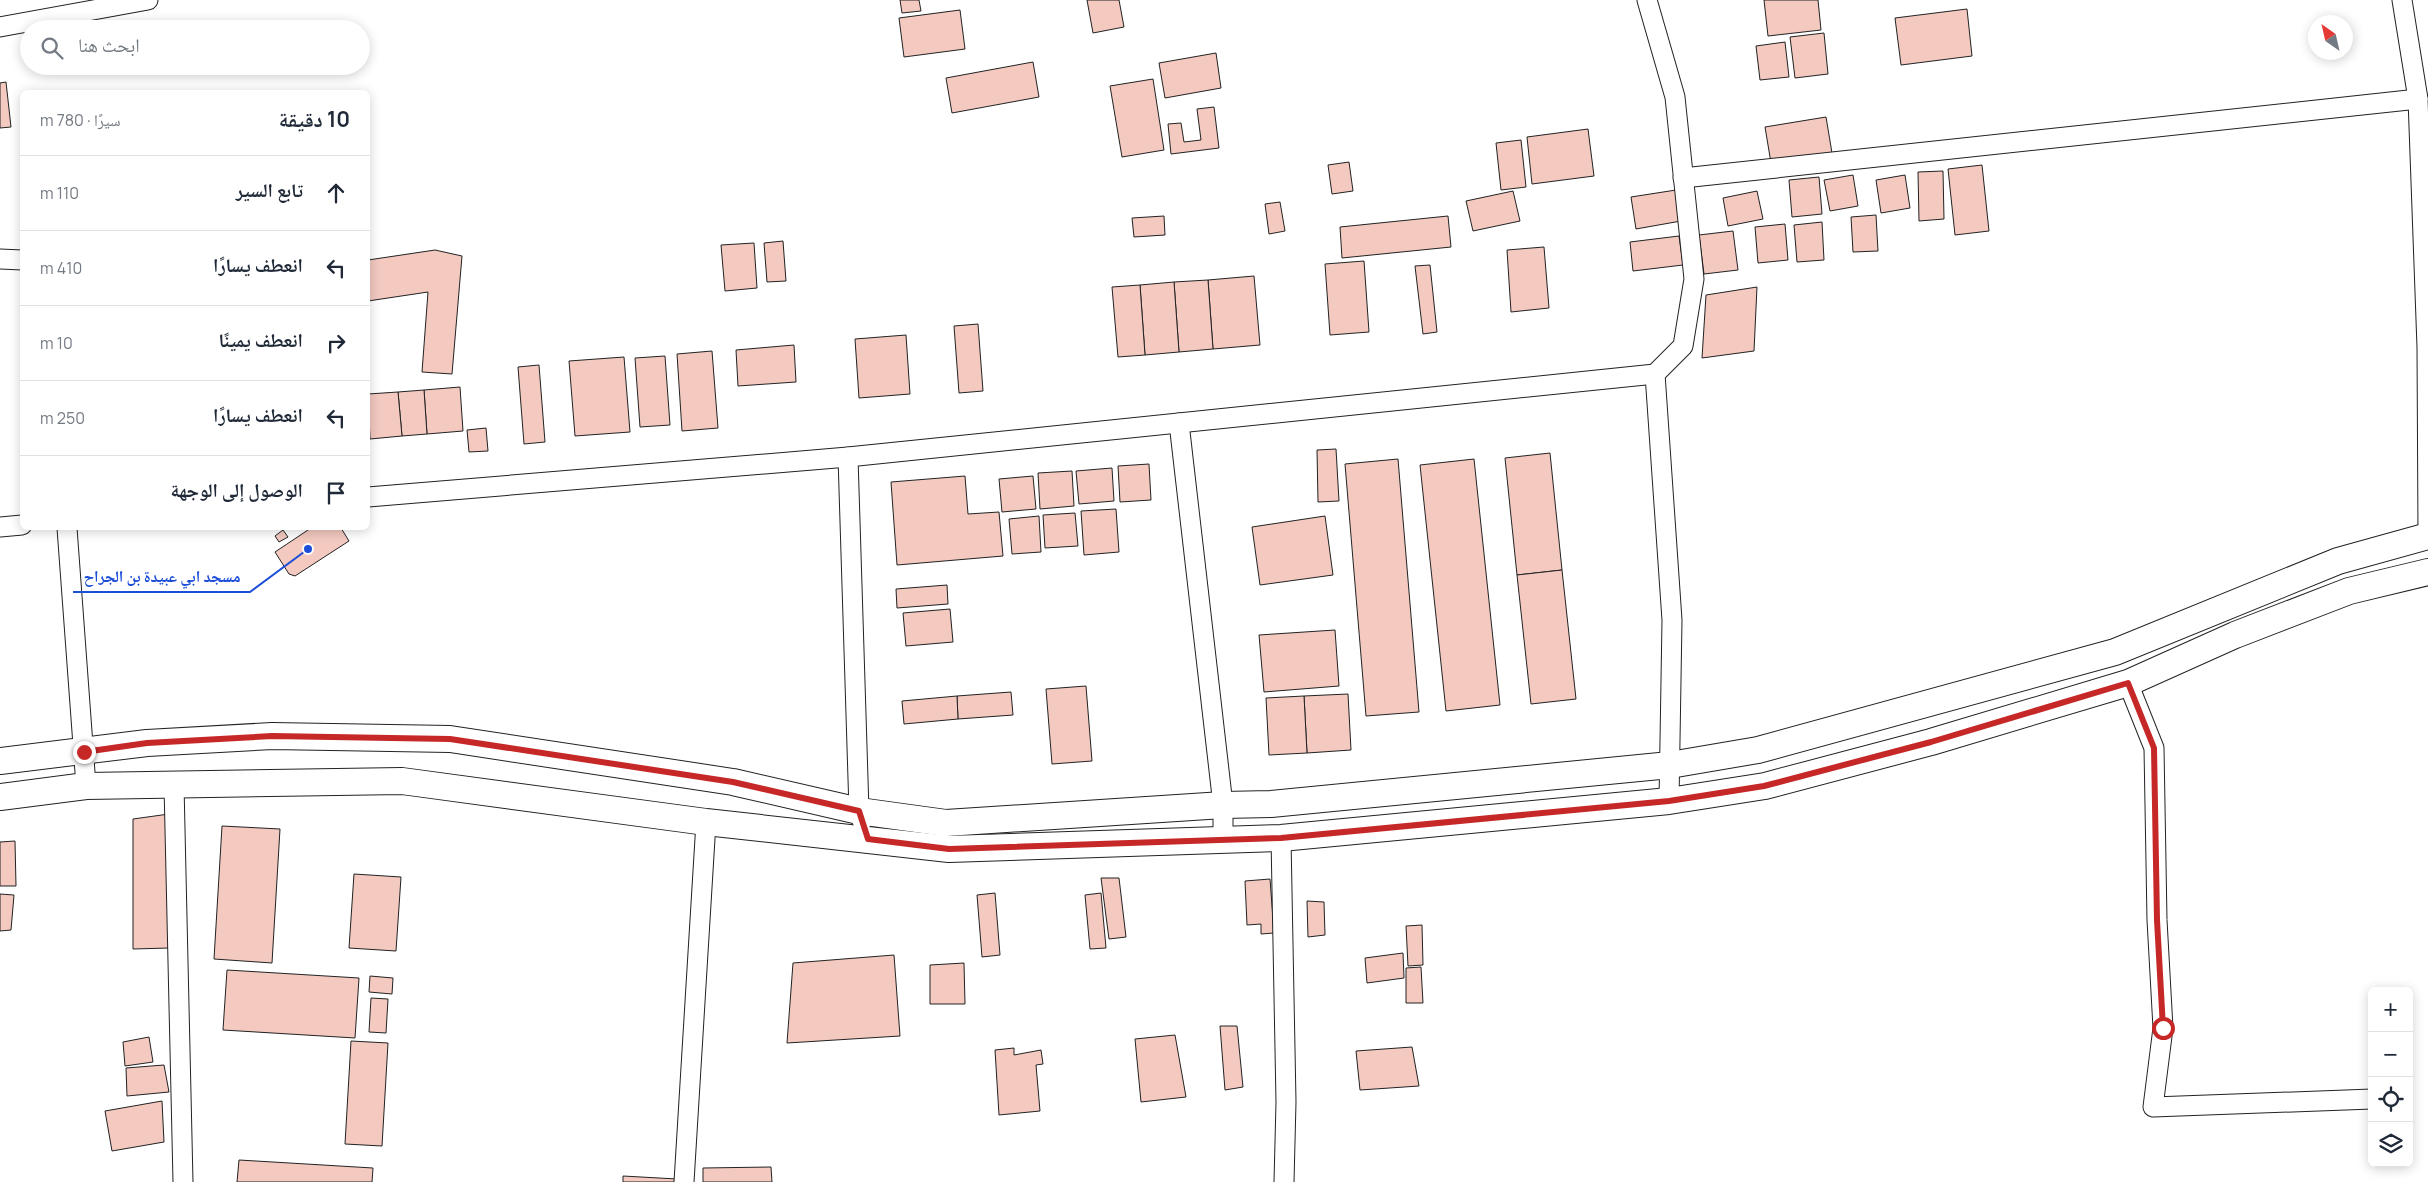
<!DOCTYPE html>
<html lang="ar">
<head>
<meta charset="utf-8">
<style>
	body { margin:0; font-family:Manrope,"Noto Naskh Arabic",sans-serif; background:#f6f6f7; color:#1f2937; direction:rtl }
	.controls { position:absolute; right:15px; bottom:15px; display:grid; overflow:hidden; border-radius:8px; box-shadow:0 2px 12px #0003 }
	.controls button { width:45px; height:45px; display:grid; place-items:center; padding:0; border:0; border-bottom:1px solid #e0e1e3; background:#fff; color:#1f2937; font:25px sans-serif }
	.compass { position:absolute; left:2308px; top:15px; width:45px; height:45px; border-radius:50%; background:#fff; box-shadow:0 2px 12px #0003; rotate:326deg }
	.stop { position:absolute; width:15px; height:15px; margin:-11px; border:4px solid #c62828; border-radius:50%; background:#fff }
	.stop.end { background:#c62828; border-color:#fff; box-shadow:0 1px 5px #0008 }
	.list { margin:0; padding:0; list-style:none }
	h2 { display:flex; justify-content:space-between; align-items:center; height:65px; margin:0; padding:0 20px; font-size:21px }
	h2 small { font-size:16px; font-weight:400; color:#747a83 }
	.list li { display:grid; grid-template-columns:32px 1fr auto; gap:15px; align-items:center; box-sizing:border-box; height:75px; padding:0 20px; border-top:1px solid #e0e1e3 }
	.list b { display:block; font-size:19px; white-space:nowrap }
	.list em { font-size:16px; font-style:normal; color:#747a83 }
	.icon { flex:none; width:28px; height:28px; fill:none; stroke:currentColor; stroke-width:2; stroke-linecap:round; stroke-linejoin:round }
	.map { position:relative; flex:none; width:2428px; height:1182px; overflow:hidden; direction:ltr }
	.search { position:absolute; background:#fff; box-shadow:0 2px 12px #0003; left:20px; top:20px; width:350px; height:55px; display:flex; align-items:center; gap:12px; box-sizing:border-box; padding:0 18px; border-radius:28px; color:#747a83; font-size:19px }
	.panel { position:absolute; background:#fff; box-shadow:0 2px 12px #0003; left:20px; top:90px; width:350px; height:440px; border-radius:8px; direction:rtl }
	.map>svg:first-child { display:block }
</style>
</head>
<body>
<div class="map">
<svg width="2428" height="1182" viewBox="0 0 2428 1182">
	<rect width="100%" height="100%" fill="#fff"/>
	<g fill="#f3c9c0" stroke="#222">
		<polygon points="900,0 919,0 921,11 902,13"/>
		<polygon points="1087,0 1119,0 1124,27 1093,33"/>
		<polygon points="1764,0 1818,0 1821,30 1768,36"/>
		<polygon points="1967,9 1972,56 1901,65 1895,18"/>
		<polygon points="960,10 965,49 904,57 899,18"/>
		<polygon points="1824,33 1828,74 1795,78 1790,37"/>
		<polygon points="1785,42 1789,77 1760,80 1756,46"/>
		<polygon points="1216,53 1221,88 1165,98 1159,63"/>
		<polygon points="1033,62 1039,97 952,113 946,78"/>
		<polygon points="1153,79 1164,150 1122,157 1110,86"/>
		<polygon points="6,82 11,127 0,128 0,83"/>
		<polygon points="1214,107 1219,148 1171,154 1168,124 1181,123 1184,142 1201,140 1197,109"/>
		<polygon points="1826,117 1832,153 1771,163 1765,127"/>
		<polygon points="1588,129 1594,176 1532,184 1527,137"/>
		<polygon points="1521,140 1526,187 1501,190 1496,143"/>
		<polygon points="1349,162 1353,191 1332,194 1328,165"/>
		<polygon points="1982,165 1989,231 1955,235 1948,169"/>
		<polygon points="1943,171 1944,219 1919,221 1918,172"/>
		<polygon points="1853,175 1858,206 1830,211 1824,180"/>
		<polygon points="1905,175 1910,208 1881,213 1876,180"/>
		<polygon points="1819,177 1822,214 1792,217 1789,180"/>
		<polygon points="1676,190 1681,221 1636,229 1631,197"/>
		<polygon points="1513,191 1520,221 1473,231 1466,201"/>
		<polygon points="1757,191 1763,219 1728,226 1723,198"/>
		<polygon points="1280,202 1285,231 1269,234 1265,204"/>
		<polygon points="1876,215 1878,251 1853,252 1851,217"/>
		<polygon points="1164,216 1165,235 1134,237 1132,218"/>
		<polygon points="1448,216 1451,247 1342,258 1340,227"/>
		<polygon points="1822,222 1824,260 1797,262 1794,225"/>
		<polygon points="1785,224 1788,260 1758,263 1755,227"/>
		<polygon points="1733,231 1738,270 1704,274 1699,235"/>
		<polygon points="1679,236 1683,265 1633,271 1630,242"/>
		<polygon points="783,241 786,281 767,282 764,243"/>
		<polygon points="754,243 757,288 725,291 721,245"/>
		<polygon points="1544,247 1549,308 1511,312 1507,250"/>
		<polygon points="435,250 462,256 452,374 422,372 428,292 368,301 368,260"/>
		<polygon points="1364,261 1369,332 1330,335 1325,264"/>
		<polygon points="1430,265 1437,332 1423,334 1415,266"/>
		<polygon points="1254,276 1260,345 1213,349 1208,280"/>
		<polygon points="1208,280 1213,349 1179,352 1174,282"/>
		<polygon points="1174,282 1179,352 1145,355 1140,285"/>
		<polygon points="1140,285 1145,355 1118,357 1112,287"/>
		<polygon points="1757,287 1754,351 1702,358 1706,295"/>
		<polygon points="978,324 983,391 959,393 954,326"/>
		<polygon points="906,335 910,394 859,398 855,339"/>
		<polygon points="794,345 796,382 738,386 736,350"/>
		<polygon points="712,351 718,428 682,431 677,354"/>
		<polygon points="665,356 670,425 640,427 635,358"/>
		<polygon points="624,357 630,432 575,436 569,361"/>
		<polygon points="539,365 545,442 524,444 518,367"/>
		<polygon points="460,387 463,431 427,434 424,390"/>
		<polygon points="424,390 427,434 402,436 398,392"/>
		<polygon points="398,392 402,436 370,439 368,394"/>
		<polygon points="486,428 488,451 469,452 467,430"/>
		<polygon points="1336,449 1339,501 1318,502 1317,450"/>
		<polygon points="1550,453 1562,570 1517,575 1505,458"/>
		<polygon points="1398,459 1419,712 1366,716 1345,464"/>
		<polygon points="1474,459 1500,705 1446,711 1420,465"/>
		<polygon points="1149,464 1151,500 1120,502 1118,466"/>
		<polygon points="1112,468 1114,501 1079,504 1076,471"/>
		<polygon points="1072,471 1074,506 1040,509 1038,473"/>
		<polygon points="965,476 968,514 999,512 1003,556 897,565 891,482"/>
		<polygon points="1033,476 1036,509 1002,512 999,479"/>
		<polygon points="1116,509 1119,552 1084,555 1081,511"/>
		<polygon points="1075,513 1078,546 1045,548 1043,515"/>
		<polygon points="1039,516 1041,552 1012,554 1009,519"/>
		<polygon points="1325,516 1333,575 1260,585 1252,527"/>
		<polygon points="311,528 341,528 349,541 295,576 289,574 275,552"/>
		<polygon points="283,530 288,537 279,542 275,536"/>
		<polygon points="1562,570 1576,699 1531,704 1517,575"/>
		<polygon points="947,585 948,604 897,608 896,589"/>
		<polygon points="950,609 953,642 906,646 903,613"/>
		<polygon points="1335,630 1339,686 1264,692 1259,635"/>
		<polygon points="1086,686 1092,761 1052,764 1046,689"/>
		<polygon points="1011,692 1013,715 958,719 957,696"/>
		<polygon points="1348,694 1351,750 1307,753 1304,696"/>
		<polygon points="957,696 958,719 904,724 902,701"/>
		<polygon points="1304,696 1307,753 1269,755 1266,698"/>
		<polygon points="169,814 169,948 133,949 133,819"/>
		<polygon points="222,826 280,829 272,963 214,959"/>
		<polygon points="15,841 16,886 0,886 0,842"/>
		<polygon points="354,874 401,877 396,951 349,948"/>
		<polygon points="1101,878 1119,878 1126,937 1109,939"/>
		<polygon points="1270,879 1274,933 1261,934 1261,924 1247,925 1245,881"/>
		<polygon points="995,893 1000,955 982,957 977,895"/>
		<polygon points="1101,893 1106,948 1090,949 1085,895"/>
		<polygon points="0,894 14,895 11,930 0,931"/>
		<polygon points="1307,901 1324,902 1325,935 1308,937"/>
		<polygon points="1422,925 1423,965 1408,966 1406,926"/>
		<polygon points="1403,953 1404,978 1367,983 1365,958"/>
		<polygon points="894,955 900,1036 787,1043 793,963"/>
		<polygon points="964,963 965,1004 930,1004 930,965"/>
		<polygon points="1421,967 1423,1003 1406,1003 1406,968"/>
		<polygon points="227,970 359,978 355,1038 223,1030"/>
		<polygon points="370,976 393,978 392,994 369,992"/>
		<polygon points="371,998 388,999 386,1033 369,1032"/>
		<polygon points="1220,1026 1237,1026 1243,1087 1225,1090"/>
		<polygon points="1175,1035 1186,1097 1141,1102 1135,1039"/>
		<polygon points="149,1037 153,1062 125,1066 123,1042"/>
		<polygon points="351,1041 388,1043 382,1146 345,1144"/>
		<polygon points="1412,1047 1419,1086 1360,1090 1356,1051"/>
		<polygon points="1014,1048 1014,1055 1041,1050 1043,1064 1036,1065 1040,1111 999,1115 995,1050"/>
		<polygon points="164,1065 169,1092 127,1096 126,1068"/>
		<polygon points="162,1101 164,1142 112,1151 105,1111"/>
		<polygon points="239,1160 373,1168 372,1182 237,1182"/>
		<polygon points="771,1167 772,1182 703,1182 703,1168"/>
		<polygon points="623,1176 677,1179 676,1182 623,1182"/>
	</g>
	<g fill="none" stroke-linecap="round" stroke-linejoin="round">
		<g stroke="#222" stroke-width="21">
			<g id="street">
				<polyline points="2402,0 2418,99 2427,347 2428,536"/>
				<polyline points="0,27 148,0"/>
				<polyline points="1683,178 2418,99"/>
				<polyline points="0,259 22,260"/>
				<polyline points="1655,374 1672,620 1669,801"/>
				<polyline points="1179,423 1223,805 1223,839"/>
				<polyline points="848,457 859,811 862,821"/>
				<polyline points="368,497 848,457 1655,374 1683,346 1694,279 1675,97 1647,0"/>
				<polyline points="0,527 22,525"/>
				<polyline points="67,528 86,786"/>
				<polyline points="2128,683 2154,748 2157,920 2163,1028 2153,1107 2372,1099"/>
				<polyline points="174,785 183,1182"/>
				<polyline points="1281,838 1286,1102 1284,1182"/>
				<polyline points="684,1182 706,822"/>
			</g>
		</g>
		<g stroke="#222" stroke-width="28">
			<g id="secondary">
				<polyline points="0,761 147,743 272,736 450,739 733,782 859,811 946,823 1223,805 1271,804 1670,765 1758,750 2115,652 2338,561 2428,536"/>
				<polyline points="0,797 86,786 402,781 706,822 949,849 1281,838 1669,801 1765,786 1931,742 2128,683 2235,635 2349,591 2428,572"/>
			</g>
		</g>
		<use href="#street" stroke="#fff" stroke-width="19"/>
		<use href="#secondary" stroke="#fff" stroke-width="26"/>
	</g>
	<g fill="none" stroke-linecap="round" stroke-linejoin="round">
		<polyline stroke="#c62828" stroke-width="6" points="84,752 147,743 272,736 450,739 733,782 859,811 868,839 949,849 1281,838 1669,801 1764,786 1931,742 2128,683 2154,748 2157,920 2163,1028"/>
	</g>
	<path fill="none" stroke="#1d4ed8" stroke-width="2" d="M308 549L250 592H73"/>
	<circle fill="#1d4ed8" stroke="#fff" stroke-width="2" cx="308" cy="549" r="5"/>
	<g font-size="16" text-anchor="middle" font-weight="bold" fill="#1d4ed8" stroke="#fff" stroke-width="4" stroke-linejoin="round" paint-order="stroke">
		<text x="162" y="582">مسجد ابي عبيدة بن الجراح</text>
	</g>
</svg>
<div class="controls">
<button>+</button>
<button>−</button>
<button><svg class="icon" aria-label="locate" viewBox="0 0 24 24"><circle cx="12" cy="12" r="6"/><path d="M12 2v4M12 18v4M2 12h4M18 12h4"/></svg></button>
<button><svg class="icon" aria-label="layers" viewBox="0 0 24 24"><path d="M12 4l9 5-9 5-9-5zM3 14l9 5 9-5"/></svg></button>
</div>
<svg class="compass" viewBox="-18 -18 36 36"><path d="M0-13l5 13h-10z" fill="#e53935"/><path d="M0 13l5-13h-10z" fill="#747a83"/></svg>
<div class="stop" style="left:2163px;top:1028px"></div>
<div class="stop end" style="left:84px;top:752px"></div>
<div class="search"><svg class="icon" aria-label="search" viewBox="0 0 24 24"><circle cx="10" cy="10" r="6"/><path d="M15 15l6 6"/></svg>ابحث هنا</div>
<section class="panel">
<h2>10 دقيقة<small>سيرًا · 780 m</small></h2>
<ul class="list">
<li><svg class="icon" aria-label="ahead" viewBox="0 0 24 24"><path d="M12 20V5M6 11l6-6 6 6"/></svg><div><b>تابع السير</b></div><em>110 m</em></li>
<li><svg class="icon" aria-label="left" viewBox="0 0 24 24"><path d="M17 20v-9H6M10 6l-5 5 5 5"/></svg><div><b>انعطف يسارًا</b></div><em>410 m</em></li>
<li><svg class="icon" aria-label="right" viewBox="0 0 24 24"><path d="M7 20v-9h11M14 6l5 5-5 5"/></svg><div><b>انعطف يمينًا</b></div><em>10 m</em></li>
<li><svg class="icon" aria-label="left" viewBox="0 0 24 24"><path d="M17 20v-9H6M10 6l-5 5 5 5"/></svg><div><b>انعطف يسارًا</b></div><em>250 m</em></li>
<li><svg class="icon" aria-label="arrive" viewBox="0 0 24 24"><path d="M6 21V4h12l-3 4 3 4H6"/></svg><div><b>الوصول إلى الوجهة</b></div></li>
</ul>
</section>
</div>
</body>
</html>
